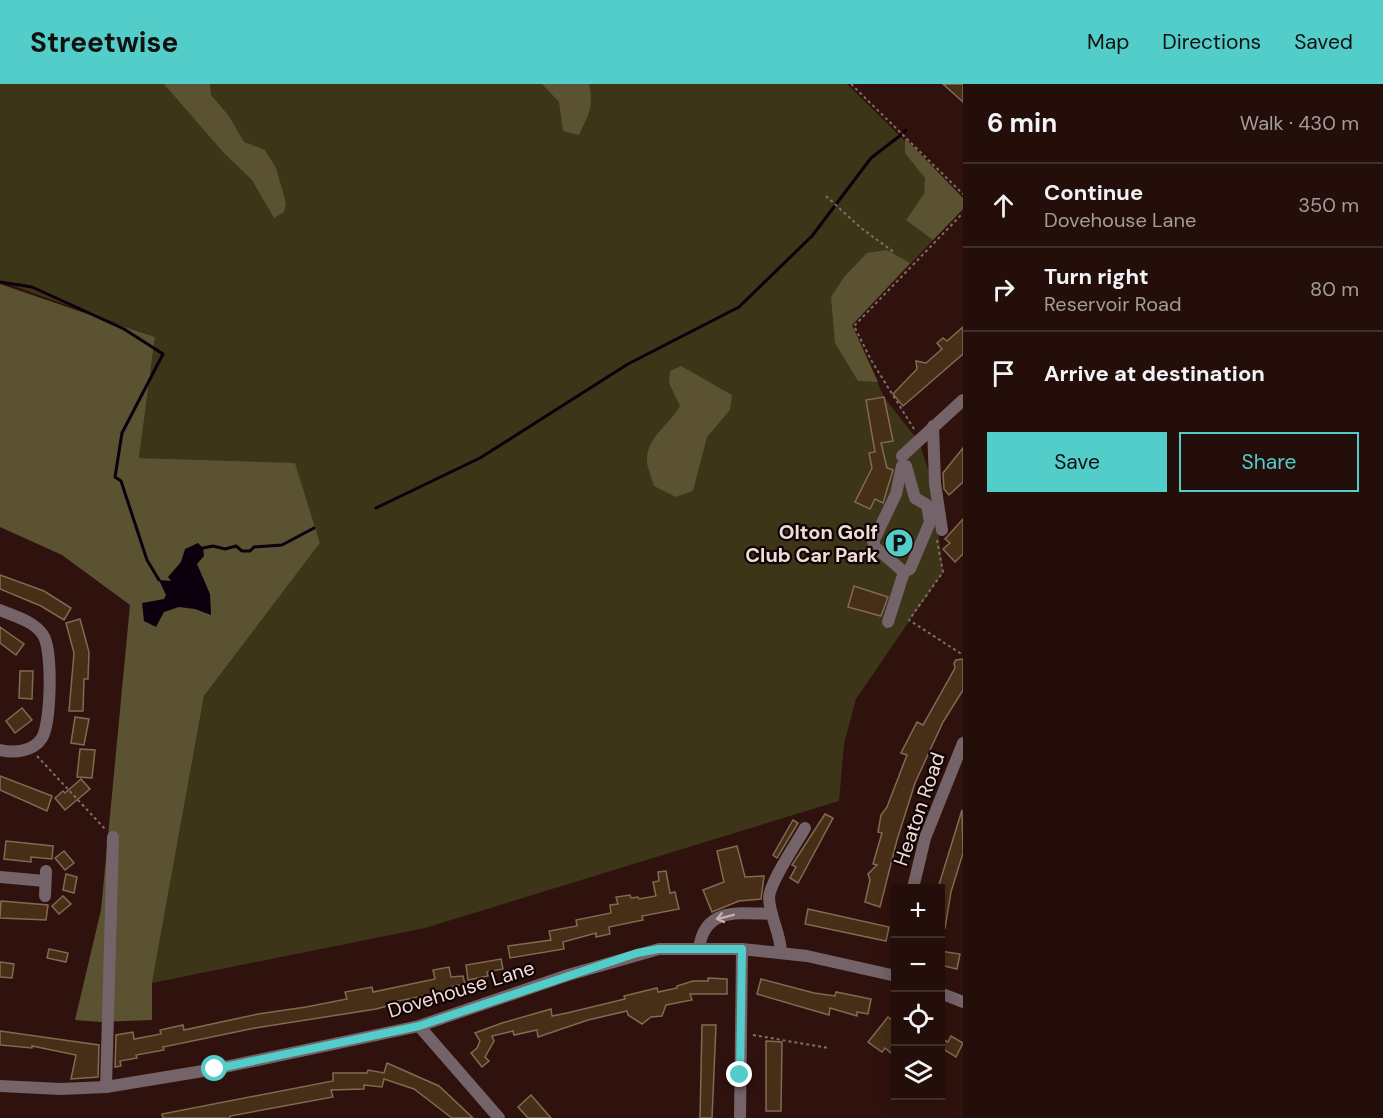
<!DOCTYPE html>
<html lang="en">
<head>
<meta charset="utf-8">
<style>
	body { margin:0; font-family:"DM Sans",sans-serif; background:#2f1c18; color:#f1f3f6 }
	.controls { position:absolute; right:18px; bottom:18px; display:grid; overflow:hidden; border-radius:0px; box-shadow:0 3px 15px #0003 }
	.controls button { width:54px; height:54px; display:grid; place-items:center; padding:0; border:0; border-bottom:2px solid #402e2b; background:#230e0a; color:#f1f3f6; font:30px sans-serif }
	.stop { position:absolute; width:18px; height:18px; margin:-14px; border:4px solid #53cdc9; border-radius:50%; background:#fff }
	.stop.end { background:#53cdc9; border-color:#fff; box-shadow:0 2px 6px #0008 }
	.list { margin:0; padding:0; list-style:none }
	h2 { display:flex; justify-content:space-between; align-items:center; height:78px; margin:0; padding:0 24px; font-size:26px }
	h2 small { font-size:20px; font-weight:400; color:#a39c9c }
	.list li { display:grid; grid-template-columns:39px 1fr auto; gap:18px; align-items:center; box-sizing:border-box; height:84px; padding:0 24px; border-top:2px solid #402e2b }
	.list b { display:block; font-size:22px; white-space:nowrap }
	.list p { margin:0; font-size:20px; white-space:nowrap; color:#a39c9c }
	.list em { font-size:20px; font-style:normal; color:#a39c9c }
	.actions { display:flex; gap:12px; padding:18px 24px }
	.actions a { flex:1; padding:14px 0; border:2px solid #53cdc9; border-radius:0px; text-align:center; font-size:21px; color:#53cdc9 }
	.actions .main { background:#53cdc9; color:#111 }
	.icon { flex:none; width:33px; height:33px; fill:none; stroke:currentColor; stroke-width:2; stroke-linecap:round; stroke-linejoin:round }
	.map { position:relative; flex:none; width:963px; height:1034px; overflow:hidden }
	header { display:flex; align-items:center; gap:36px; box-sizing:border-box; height:84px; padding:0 30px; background:#53cdc9; color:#111 }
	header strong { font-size:28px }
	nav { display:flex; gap:33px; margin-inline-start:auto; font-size:21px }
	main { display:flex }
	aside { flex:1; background:#230e0a }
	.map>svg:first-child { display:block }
</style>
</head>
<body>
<header>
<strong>Streetwise</strong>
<nav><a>Map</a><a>Directions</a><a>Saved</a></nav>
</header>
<main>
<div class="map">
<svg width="963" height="1034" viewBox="0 0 963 1034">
	<rect width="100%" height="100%" fill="#2f120d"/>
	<polygon fill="#3c3518" points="0,0 847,0 963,114 963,125 852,241 884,313 919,358 932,397 943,488 856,615 844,660 839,717 425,844 152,899 204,612 320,459 295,380 139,374 155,253 0,197"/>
	<g fill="#5a5231">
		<polygon points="164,0 210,0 211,11 229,32 244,58 265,66 276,84 286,119 284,128 274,134 252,96 223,68"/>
		<path d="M542,0H589C594,25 589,29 579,51L563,47L559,18Z"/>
		<polygon points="905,54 963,114 963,125 933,156 906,136 924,110 925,94 905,69"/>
		<polygon points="887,166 910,179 852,241 878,298 858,297 835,259 831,213 844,193 867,169"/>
		<polygon points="0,200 155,253 139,374 295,379 320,459 204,612 152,899 152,936 101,938 75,936 101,826 130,521 62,471 0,443"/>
		<path d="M681,282L732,311L730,326L707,353L693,407L676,413L654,402C652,394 646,382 647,374C648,352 671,339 680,322L669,299L670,287Z"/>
	</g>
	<polygon fill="#0d000e" points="198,459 203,464 204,472 197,480 210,510 211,531 195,525 179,523 164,528 156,543 144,537 142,519 164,515 166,511 159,496 171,497 168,493 181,478 185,465"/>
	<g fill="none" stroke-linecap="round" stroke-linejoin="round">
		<g stroke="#0d000e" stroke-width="3">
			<polyline points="904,48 906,46"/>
			<polyline points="0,198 32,203 124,245 163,270 122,349 115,393 121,397 147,476 159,496"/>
			<polyline points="376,424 480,374 628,280 739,223 812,152 871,74 901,51"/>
			<polyline points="203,464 213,462 225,465 236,462 242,467 250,467 254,463 282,461 314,444"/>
		</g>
	</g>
	<g fill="#462e17" stroke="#846951" stroke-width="1.5">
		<polygon points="943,0 963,0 963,18"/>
		<polygon points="963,243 963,270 903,322 893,310 917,285 916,277 926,279 942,265 937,259 943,254 947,257"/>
		<polygon points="884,313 893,357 881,359 887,384 893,386 883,419 875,415 870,425 855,418 872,384 869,369 875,368 866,316"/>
		<polygon points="963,364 963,398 949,411 944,405 943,389"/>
		<polygon points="963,435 963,470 955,478 943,465 950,459 945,455"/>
		<polygon points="0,491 44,507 71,524 64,536 41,522 0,505"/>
		<polygon points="854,502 888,513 881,532 848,523"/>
		<polygon points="80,535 89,568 88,595 84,595 83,627 69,627 74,569 66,539"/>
		<polygon points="0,543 24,560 16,571 0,559"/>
		<polygon points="963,575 963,606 943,638 915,699 897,756 880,823 865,818 870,796 868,790 877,781 873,780 882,749 878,748 881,731 887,723 907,671 901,669 917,638 923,641 955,584 954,579 956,576"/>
		<polygon points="20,587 33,587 32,615 19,614"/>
		<polygon points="22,624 32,636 15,649 6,637"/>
		<polygon points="75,633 89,635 84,661 71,659"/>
		<polygon points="80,665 95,666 92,694 77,693"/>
		<polygon points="0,692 52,712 47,727 0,706"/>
		<polygon points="81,695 90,705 65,726 55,714 63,707 65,709"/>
		<polygon points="962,726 963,769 951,808 945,844 940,843 938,804"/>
		<polygon points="825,730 833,734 798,799 790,794 796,783 792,781"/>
		<polygon points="793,736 798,739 777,774 773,771"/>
		<polygon points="6,757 53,762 52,775 31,773 31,778 4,775"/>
		<polygon points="737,762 745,793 764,792 761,815 739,817 712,828 703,806 724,798 717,767"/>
		<polygon points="64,767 74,779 65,786 55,774"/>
		<polygon points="666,787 670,809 675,808 679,825 642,832 643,836 609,843 610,850 596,853 596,849 563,858 564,865 510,874 508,862 551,856 549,847 577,842 576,836 611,829 610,821 618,820 616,813 630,811 631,814 638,813 639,815 656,812 653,798 659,797 658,788"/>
		<polygon points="66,790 77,793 74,809 63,806"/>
		<polygon points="63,812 71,820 59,830 52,822"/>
		<polygon points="1,817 48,821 46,836 0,834"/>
		<polygon points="808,825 889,843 886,857 805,840"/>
		<polygon points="49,865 68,869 66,878 47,874"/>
		<polygon points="940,867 960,870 957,885 940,881"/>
		<polygon points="501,875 503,885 487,888 488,892 468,896 466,881"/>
		<polygon points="0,878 14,880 12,894 0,893"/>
		<polygon points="449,883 451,893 463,892 465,900 453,902 454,906 398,917 399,919 376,925 255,944 163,963 164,966 136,971 137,974 120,977 121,982 115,983 116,951 133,948 134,955 161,950 160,946 183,941 184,946 258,930 306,923 347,915 345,908 372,903 373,908 435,895 433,886"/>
		<polygon points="708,894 727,895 727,910 690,910 692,916 666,921 662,932 651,933 642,940 628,931 627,927 588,936 538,953 537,946 514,951 513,947 492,952 494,957 485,973 489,977 482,983 471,969 477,964 480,957 475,949 502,939 551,925 552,932 567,929 625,915 624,912 657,904 658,908 677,904 677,902 693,897 708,897"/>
		<polygon points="761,895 814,909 835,912 836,908 871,915 868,930 857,928 857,932 830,924 829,931 757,910"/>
		<polygon points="888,933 896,939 896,965 892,970 885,964 882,968 868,958"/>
		<polygon points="702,941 716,941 712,1034 700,1034"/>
		<polygon points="0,947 99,961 98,993 71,995 76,971 32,962 32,964 0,961"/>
		<polygon points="951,952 963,959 956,973 940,963 940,954 948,958"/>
		<polygon points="766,957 782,958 781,1027 766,1027"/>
		<polygon points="387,979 439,1002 473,1034 452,1034 414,1005 384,995 382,1003 364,1001 364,1005 331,1006 333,1013 230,1032 230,1034 163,1034 162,1030 333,997 333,989 367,989 368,986 384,989"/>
		<polygon points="531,1011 551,1034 528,1034 518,1023"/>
	</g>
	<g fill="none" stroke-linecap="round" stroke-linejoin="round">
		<g stroke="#856b66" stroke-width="2" stroke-dasharray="3 3" stroke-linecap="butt">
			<polyline points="851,0 963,110"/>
			<polyline points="826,112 861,144 895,169"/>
			<polyline points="914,345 871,276 854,242 963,129"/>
			<polyline points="937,456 943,488 909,536 963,571"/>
			<polyline points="37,672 105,745"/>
			<polyline points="753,951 828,964"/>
		</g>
		<g stroke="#746368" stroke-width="12">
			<polyline points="933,342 935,399 942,446"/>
			<polyline points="902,372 963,316"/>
			<polyline points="904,488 910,485 930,438 927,421 915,414 906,382"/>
			<path d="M0,526C14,532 34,537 43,551C53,566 51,639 42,654C33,668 14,669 0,666"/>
			<polyline points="888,538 904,488 875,463 873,458 896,410 902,382"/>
			<polyline points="0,793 45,797"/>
			<polyline points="913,804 925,754 963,659"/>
			<polyline points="45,812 46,787"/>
			<path d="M699,865C704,823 738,829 772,830"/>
			<path d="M781,869C781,850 770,834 769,814C769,799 796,760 805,744"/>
			<polyline points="940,909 963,918"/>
			<polyline points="419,942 499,1034"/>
			<polyline points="0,1002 61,1005 106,1003 215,985 419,942 568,891 659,865 742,865 807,872 896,892"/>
			<polyline points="106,1003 113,753"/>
			<polyline points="740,1034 742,865"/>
		</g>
	</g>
	<defs><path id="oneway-shaft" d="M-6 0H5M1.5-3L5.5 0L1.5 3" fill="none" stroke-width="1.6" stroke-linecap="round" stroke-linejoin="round" transform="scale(1.5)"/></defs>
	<use stroke="#c5b1b0" href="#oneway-shaft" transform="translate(725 833) rotate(166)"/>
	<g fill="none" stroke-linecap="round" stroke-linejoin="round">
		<polyline stroke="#53cdc9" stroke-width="8" points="215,985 419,942 637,869 659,865 742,865 740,991"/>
	</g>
	<defs>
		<g id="parking-disc" transform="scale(1.5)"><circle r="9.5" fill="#53cdc9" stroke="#0f0403"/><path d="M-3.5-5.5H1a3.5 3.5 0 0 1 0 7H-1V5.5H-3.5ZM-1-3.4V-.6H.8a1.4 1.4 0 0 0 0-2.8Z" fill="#111"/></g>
	</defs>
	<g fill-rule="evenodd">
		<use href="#parking-disc" x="899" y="459"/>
	</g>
	<g text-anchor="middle" stroke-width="4.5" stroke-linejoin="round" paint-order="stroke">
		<g font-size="20" font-weight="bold" fill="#f1dbd7" stroke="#0f0403" text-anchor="end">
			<text x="878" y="455">Olton Golf<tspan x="878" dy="23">Club Car Park</tspan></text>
		</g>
		<g font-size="20" fill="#f1dbd7" stroke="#0f0403">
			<text transform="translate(919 725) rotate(-71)" y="7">Heaton Road</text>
			<text transform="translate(461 905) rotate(-17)" y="7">Dovehouse Lane</text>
		</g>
	</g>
</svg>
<div class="controls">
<button>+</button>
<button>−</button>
<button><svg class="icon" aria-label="locate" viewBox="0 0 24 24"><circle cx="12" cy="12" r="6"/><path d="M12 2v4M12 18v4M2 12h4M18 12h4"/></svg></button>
<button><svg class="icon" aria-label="layers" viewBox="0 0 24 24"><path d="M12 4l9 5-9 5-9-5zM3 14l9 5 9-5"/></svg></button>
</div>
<div class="stop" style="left:215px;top:985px"></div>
<div class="stop end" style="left:740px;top:991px"></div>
</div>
<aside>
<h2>6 min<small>Walk · 430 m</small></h2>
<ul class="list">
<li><svg class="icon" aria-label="ahead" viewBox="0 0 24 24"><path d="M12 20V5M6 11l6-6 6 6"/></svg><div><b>Continue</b><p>Dovehouse Lane</p></div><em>350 m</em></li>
<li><svg class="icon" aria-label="right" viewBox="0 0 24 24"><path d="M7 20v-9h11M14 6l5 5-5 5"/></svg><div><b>Turn right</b><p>Reservoir Road</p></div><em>80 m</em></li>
<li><svg class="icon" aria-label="arrive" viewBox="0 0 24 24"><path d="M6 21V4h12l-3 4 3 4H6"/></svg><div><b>Arrive at destination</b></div></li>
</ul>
<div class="actions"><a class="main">Save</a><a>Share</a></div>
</aside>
</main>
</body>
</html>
